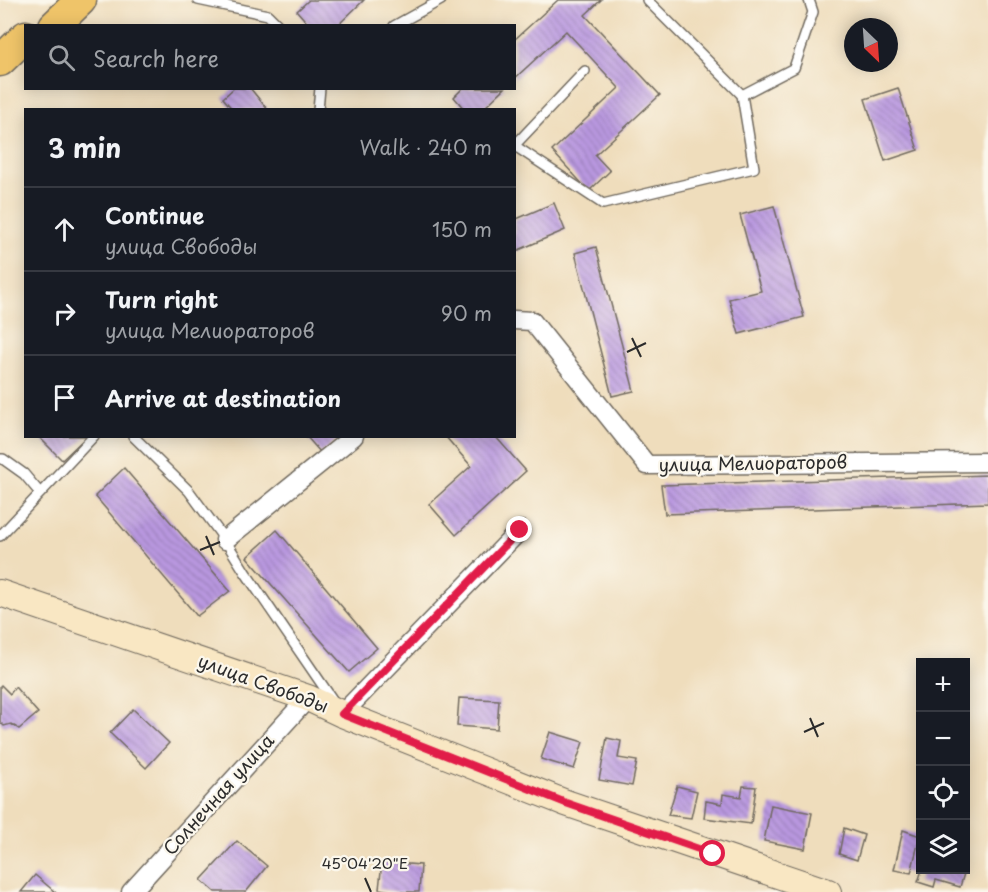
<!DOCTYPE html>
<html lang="en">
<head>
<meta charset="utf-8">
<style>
	body { margin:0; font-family:"Playpen Sans",sans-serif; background:#20242c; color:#f1f3f6 }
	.controls { position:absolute; right:18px; bottom:18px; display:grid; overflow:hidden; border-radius:0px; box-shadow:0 3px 15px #0003 }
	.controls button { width:54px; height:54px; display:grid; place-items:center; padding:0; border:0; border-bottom:2px solid #363941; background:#171b24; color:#f1f3f6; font:30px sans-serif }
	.compass { position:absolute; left:844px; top:18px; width:54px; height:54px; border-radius:50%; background:#171b24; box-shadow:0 3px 15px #0003; rotate:155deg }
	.stop { position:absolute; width:18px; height:18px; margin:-14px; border:4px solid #e11d48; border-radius:50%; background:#fff }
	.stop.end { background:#e11d48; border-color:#fff; box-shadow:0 2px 6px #0008 }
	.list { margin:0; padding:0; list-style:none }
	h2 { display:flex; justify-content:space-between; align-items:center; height:78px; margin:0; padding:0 24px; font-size:26px }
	h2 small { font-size:20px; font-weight:400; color:#9ea1a6 }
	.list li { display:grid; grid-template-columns:39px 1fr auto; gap:18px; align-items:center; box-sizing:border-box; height:84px; padding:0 24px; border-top:2px solid #363941 }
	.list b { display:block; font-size:22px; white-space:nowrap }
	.list p { margin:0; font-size:20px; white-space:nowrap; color:#9ea1a6 }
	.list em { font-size:20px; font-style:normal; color:#9ea1a6 }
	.icon { flex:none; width:33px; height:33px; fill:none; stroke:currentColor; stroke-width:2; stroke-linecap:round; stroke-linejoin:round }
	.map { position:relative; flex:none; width:988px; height:892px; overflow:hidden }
	.search { position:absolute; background:#171b24; box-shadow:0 3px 15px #0003; left:24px; top:24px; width:492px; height:66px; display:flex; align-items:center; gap:15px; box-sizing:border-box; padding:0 21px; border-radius:0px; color:#9ea1a6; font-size:22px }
	.panel { position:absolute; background:#171b24; box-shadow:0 3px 15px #0003; left:24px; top:108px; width:492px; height:330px; border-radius:0px }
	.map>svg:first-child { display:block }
</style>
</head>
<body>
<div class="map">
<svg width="988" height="892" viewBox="0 0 988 892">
	<defs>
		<pattern id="building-back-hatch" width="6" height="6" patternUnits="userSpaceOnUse" patternTransform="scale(1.5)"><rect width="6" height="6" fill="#b998e0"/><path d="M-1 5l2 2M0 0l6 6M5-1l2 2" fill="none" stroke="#977cb6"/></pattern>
	</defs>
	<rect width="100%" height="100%" fill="#fbf7ec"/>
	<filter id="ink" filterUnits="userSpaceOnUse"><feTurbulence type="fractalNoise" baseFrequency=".0167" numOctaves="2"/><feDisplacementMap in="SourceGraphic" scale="12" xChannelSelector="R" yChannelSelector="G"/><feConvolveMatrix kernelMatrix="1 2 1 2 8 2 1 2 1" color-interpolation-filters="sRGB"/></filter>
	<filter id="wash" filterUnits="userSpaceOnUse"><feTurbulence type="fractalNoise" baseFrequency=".008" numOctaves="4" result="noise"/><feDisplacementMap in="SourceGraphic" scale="24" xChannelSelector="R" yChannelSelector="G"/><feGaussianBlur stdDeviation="1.35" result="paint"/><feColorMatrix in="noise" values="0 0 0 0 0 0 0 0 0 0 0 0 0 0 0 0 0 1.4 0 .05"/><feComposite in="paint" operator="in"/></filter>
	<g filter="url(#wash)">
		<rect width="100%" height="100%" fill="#efddbc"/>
		<g id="blocks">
			<g fill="url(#building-back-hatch)">
				<polygon points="309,0 364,0 337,26 310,26 297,11"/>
				<polygon points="558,0 601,0 585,15 660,95 595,155 610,171 589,191 552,151 619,88 566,31 514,79 514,40"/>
				<polygon points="234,88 250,88 268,110 233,110 223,98"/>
				<polygon points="463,88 505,88 482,110 465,110 454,97"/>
				<polygon points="898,88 918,150 885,161 865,99"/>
				<polygon points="554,203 565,230 514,252 514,220"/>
				<polygon points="774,206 804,317 739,334 729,299 761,291 740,215"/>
				<polygon points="596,247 634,391 612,396 575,253"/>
				<polygon points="38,436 87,436 62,460"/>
				<polygon points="306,436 341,436 321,453"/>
				<polygon points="445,436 495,436 526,471 456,535 429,504 471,466"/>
				<polygon points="124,468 230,591 197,616 95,496"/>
				<polygon points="988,475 988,503 665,514 661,485"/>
				<polygon points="277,530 377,648 349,672 247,557"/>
				<polygon points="1,685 10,694 15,687 38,713 19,729 11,724 4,726 0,722 0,686"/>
				<polygon points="459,698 499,700 497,729 457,726"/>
				<polygon points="133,709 169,743 146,768 110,733"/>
				<polygon points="550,732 583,742 574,769 541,759"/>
				<polygon points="607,738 621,741 618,758 637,761 632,786 599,780"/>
				<polygon points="677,786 697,791 691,818 668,815"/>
				<polygon points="743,786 756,787 751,824 704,818 706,801 722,804 723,794 741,797"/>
				<polygon points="771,805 812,813 805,849 764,841"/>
				<polygon points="844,828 864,835 857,860 839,854"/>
				<polygon points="903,830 920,836 911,873 894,870"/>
				<polygon points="237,841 267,866 246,892 215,892 201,880"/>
				<polygon points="382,862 421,865 419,892 398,892 379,889"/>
				<polygon points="922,870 965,870 960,887 936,880 934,887 918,882"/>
				<polygon points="35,875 55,892 21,892"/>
			</g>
		</g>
	</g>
	<g filter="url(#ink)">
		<use href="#blocks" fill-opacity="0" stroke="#70695e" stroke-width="1.5"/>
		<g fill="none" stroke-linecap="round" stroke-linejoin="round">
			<g stroke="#70695e" stroke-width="12">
				<g id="service">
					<polyline points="198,0 268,15 279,26"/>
					<polyline points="394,26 441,0"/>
					<polyline points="742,95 794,68 813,12 809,0"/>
					<polyline points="318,110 320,88"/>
					<polyline points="514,146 585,71"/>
					<polyline points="515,146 603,204 754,168 742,95 647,0"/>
					<polyline points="133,436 189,491 225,540 245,572 334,702"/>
					<polyline points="0,459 3,459 24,474 40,493"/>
					<polyline points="0,536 94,436"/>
				</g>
			</g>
			<g stroke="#70695e" stroke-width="21">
				<g id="minor">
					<polyline points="514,320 532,321 647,465 988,462"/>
					<polyline points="225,540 354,436"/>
					<polyline points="342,714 520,530"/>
					<polyline points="131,892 308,698"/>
				</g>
			</g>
			<g stroke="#70695e" stroke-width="28">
				<polyline id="secondary" points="0,593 308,698 342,714 566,803 828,892"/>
			</g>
			<g stroke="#70695e" stroke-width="33">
				<g id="trunk">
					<polyline points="54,26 81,0"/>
					<polyline points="0,61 26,36"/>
				</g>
			</g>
			<use href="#service" stroke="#fff" stroke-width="9"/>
			<use href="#minor" stroke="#fff" stroke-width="18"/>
			<use href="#secondary" stroke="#f9e7c3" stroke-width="26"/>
			<use href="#trunk" stroke="#efc469" stroke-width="30"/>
		</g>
	</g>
	<g fill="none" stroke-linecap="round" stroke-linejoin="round" filter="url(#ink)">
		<polyline stroke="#e11d48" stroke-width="8" points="520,530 342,714 566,803 713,854"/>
	</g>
	<path fill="none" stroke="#2b2b2b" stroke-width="2" d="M632,338L641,357M627,352L646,343M206,536L214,555M200,550L220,542M810,718L818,737M804,732L824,723M365,878L371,892"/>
	<g text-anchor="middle" stroke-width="4.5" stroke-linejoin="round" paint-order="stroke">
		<g font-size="18" fill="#2b2b2b" stroke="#fbf7ec">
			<text transform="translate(753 464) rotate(-1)" y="6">улица Мелиораторов</text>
			<text transform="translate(263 684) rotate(20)" y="6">улица Свободы</text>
			<text transform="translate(219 795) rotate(-48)" y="6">Солнечная улица</text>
		</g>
	</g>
	<g font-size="15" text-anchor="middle" fill="#2b2b2b" stroke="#fbf7ec" stroke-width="4.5" stroke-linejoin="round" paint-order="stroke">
		<text x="365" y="869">45°04'20"E</text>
	</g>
</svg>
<div class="controls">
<button>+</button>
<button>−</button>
<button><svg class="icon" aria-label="locate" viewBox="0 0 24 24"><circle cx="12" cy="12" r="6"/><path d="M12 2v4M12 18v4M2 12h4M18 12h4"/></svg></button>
<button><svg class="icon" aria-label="layers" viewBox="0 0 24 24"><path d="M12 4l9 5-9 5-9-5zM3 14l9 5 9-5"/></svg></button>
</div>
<svg class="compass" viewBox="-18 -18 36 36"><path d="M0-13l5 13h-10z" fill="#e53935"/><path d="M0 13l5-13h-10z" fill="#9ea1a6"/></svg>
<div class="stop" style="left:713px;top:854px"></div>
<div class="stop end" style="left:520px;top:530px"></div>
<div class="search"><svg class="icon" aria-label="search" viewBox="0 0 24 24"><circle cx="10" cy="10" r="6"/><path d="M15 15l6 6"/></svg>Search here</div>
<section class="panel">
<h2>3 min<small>Walk · 240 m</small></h2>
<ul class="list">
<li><svg class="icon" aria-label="ahead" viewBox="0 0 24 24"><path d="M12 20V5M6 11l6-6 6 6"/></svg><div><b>Continue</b><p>улица Свободы</p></div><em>150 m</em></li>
<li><svg class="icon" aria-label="right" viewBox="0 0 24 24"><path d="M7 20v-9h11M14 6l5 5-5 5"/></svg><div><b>Turn right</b><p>улица Мелиораторов</p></div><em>90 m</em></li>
<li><svg class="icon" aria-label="arrive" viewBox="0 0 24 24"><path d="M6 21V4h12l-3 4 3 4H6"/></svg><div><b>Arrive at destination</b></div></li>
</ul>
</section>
</div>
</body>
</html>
